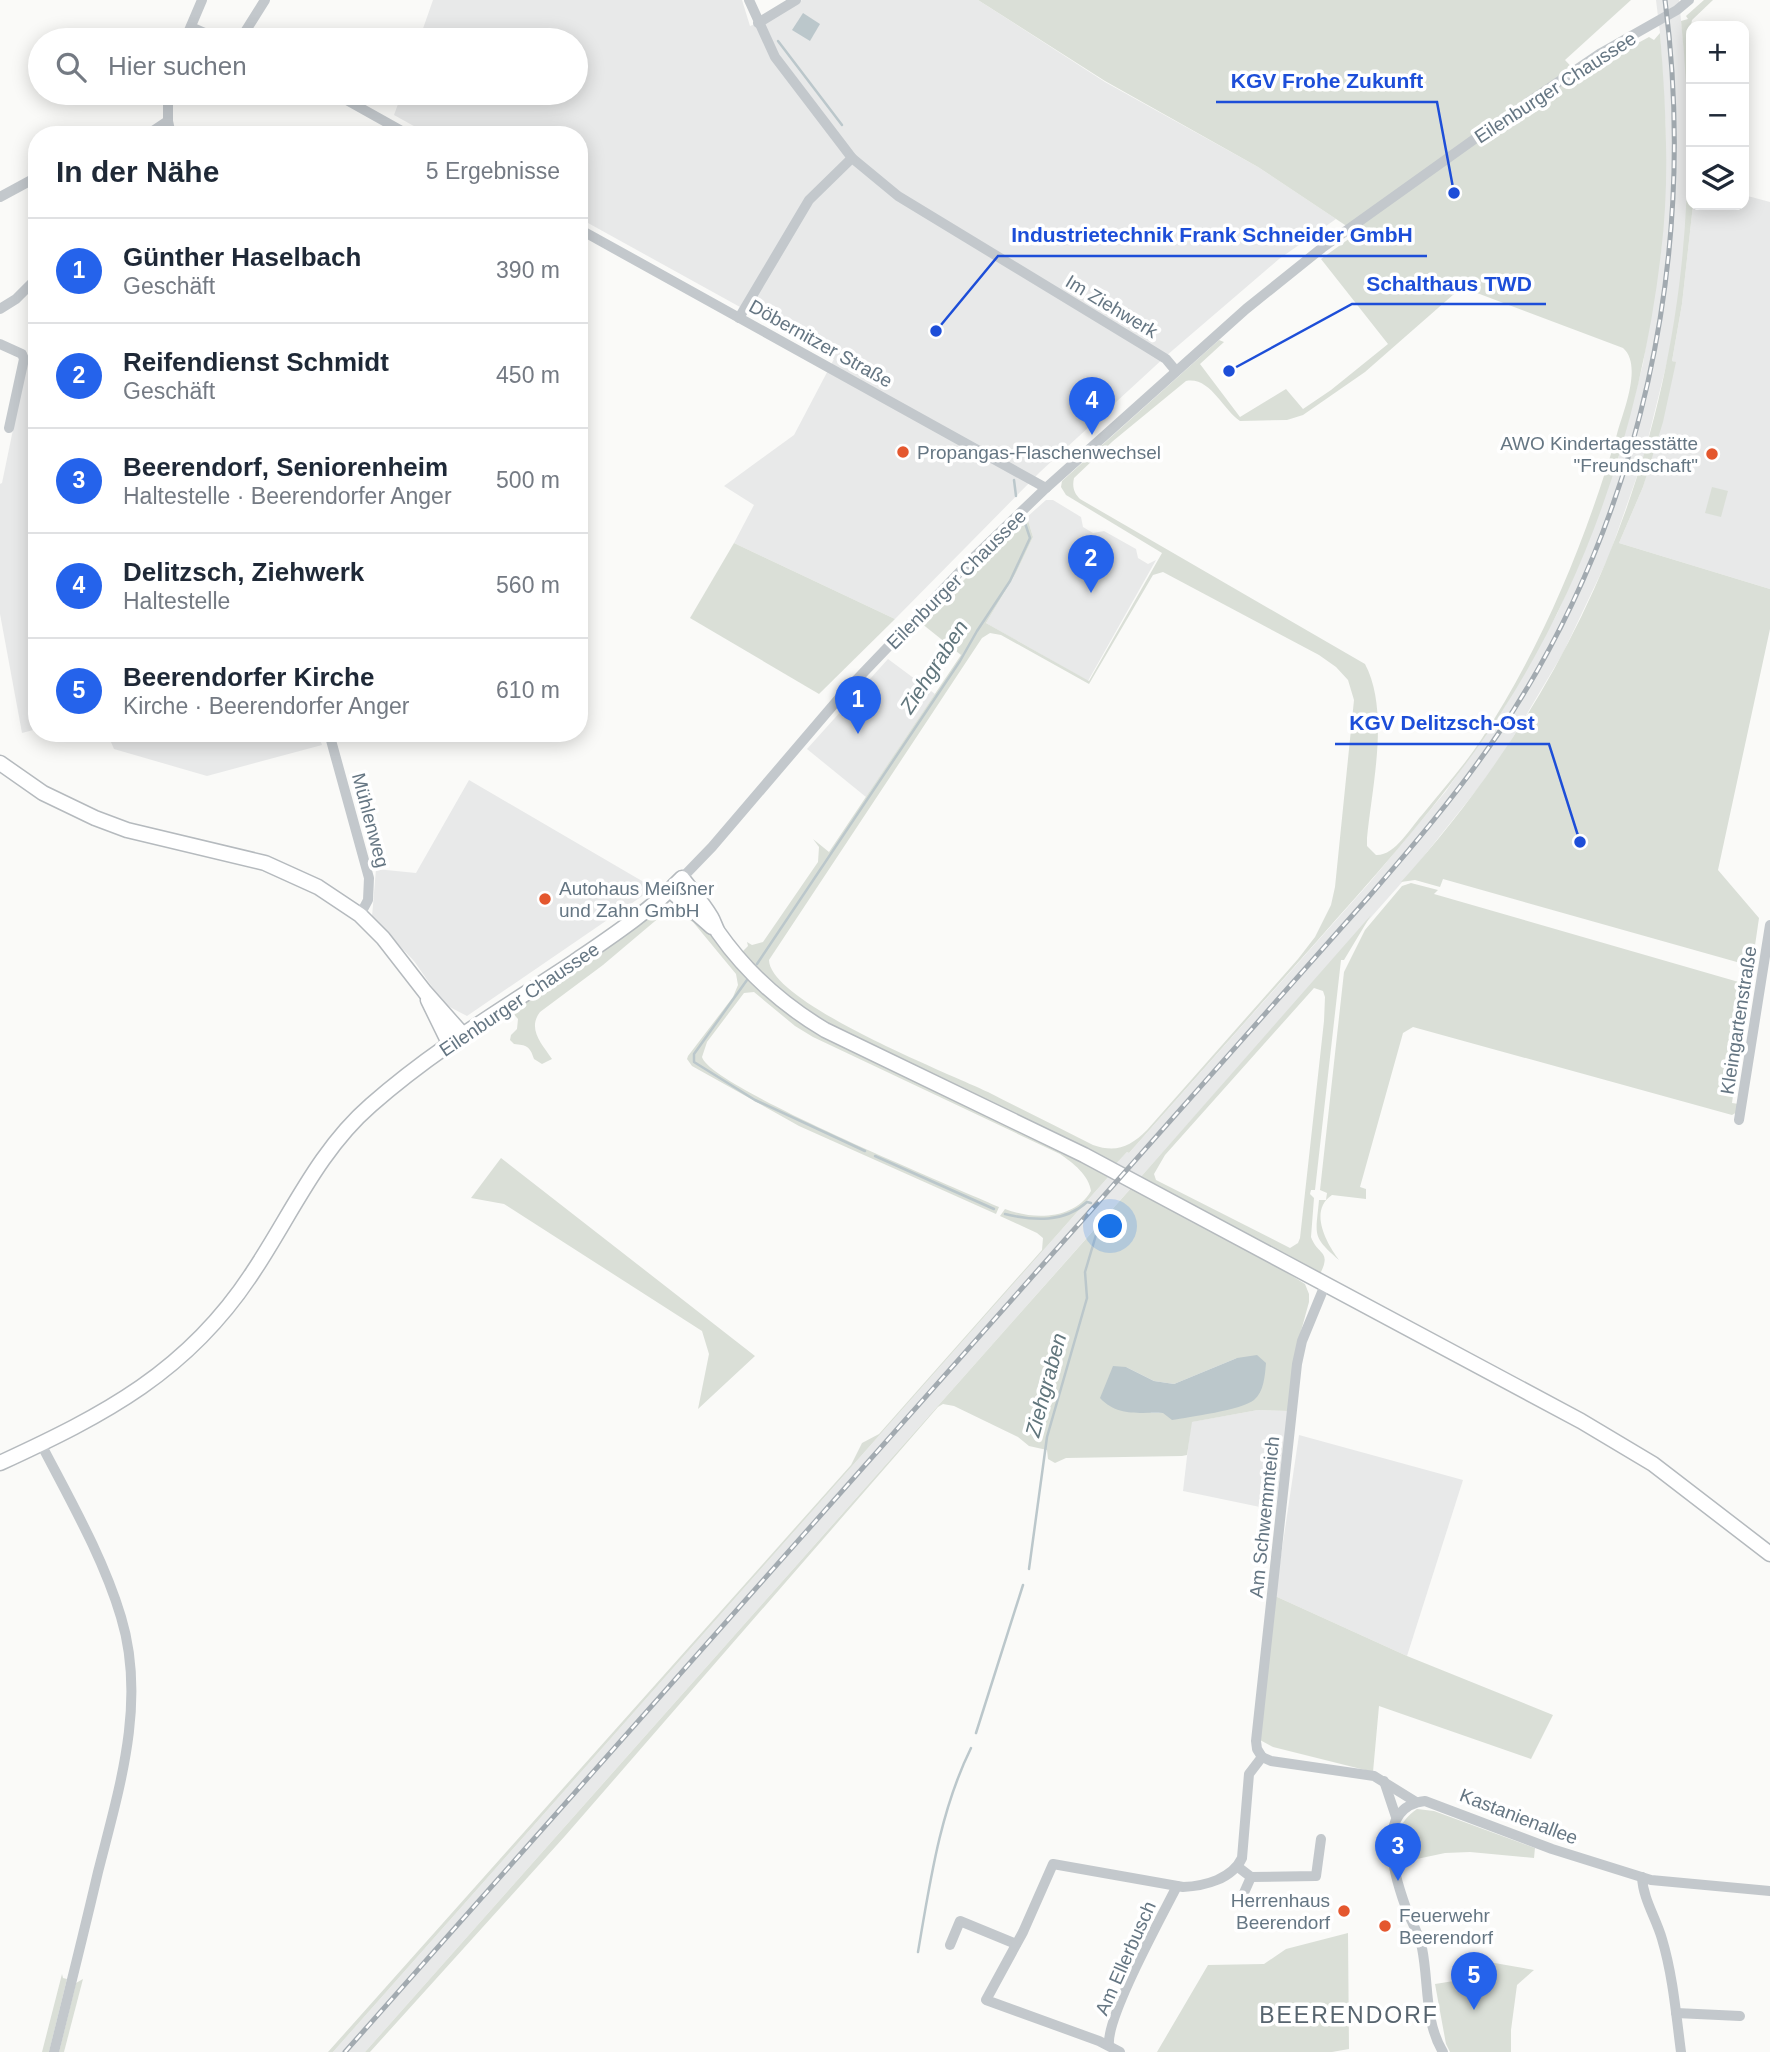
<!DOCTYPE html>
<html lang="de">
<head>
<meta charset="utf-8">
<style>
	body { margin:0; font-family:Helvetica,sans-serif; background:#f2f2f3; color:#1f2937 }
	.controls { position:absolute; right:21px; top:21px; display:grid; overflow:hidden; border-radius:14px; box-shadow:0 4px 18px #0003 }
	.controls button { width:63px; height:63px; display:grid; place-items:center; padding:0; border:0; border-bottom:2px solid #e0e1e3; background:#fff; color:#1f2937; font:35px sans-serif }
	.you { position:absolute; left:1111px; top:1227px; width:24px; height:24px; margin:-18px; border:5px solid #fff; border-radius:50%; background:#1a73e8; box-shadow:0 0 0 10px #1a73e833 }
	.badge { display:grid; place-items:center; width:46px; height:46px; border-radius:50%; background:#2563eb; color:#fff; font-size:23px; font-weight:700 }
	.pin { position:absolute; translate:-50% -58px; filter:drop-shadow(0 2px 4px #0008) }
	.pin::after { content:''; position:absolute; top:37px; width:24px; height:21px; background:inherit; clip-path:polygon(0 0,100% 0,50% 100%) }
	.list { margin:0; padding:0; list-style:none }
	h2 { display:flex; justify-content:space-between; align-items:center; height:91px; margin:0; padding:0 28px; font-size:30px }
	h2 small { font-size:23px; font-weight:400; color:#747a83 }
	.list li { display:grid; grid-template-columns:46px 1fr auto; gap:21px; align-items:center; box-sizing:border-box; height:105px; padding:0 28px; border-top:2px solid #e0e1e3 }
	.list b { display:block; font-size:26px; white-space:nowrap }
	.list p { margin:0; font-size:23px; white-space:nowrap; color:#747a83 }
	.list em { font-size:23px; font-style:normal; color:#747a83 }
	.icon { flex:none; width:38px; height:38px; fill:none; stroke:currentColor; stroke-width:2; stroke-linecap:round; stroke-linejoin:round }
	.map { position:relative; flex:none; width:1770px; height:2052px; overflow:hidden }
	.search { position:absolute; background:#fff; box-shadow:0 4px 18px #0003; left:28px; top:28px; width:560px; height:77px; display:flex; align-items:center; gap:18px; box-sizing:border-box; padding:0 24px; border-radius:38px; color:#747a83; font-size:26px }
	.panel { position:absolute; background:#fff; box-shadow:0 4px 18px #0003; left:28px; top:126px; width:560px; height:616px; border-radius:28px }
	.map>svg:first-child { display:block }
</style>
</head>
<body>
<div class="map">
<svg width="1770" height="2052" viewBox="0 0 1770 2052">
	<rect width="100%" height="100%" fill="#fafaf8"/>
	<g fill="#e8e9e9">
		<polygon points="433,0 742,0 750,26 768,19 802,0 978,0 1105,82 1258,167 1336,219 1279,259 1166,356 1040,472 895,619 734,543 754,505 724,486 794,435 834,359 579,218 579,135 430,135 394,115 402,93 576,93 576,40 419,40"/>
		<polygon points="1656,0 1679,0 1686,70 1689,178 1686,229 1679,296 1669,354 1643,459 1609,556 1563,653 1506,749 1479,787 1412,871 365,2052 333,2052 1110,1175 1114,1166 1127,1152 1129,1153 1370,882 1446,791 1505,706 1557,614 1580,562 1618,459 1643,364 1661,251 1665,188 1666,133 1660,33"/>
		<polygon points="1744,195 1770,202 1770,589 1619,543 1643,487 1675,362 1672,361 1682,304 1693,205 1744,205"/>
		<polygon points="37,313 37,729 22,733 0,614 0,484 2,483"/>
		<polygon points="1046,500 1053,500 1081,517 1083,527 1093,533 1104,531 1136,549 1138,558 1148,564 1156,560 1088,681 986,623 1016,573 1033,537 1027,517"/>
		<polygon points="888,659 935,694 866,797 807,749"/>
		<polygon points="107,733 318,733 322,745 207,776 114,749"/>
		<polygon points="469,780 654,888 467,1016 444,1004 414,961 372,917 376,869 416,873"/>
		<polygon points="1258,1410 1289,1411 1275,1510 1183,1491 1191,1422"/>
		<polygon points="1299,1435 1463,1480 1407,1656 1275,1596"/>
	</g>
	<g fill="#dadfd7" fill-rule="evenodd">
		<path d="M978,0H1631L1565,60L1579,75L1649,37L1654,40L1660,33C1666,107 1670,180 1661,253C1640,431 1580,605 1475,751C1427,818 1372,879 1318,940C1255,1011 1192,1082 1129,1153L1127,1152L1114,1166L822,1023L787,1000L744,954L743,951L748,946L747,942L752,945L763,942L818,862L819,847L813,839L829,852L961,655L921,623L1027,517L1033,537L1016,573L986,623L1089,681L1162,553L1066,495L1061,487L1062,481L1219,340L1224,342L1200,364L1240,417L1286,389L1303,409L1331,390L1388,344L1321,259L1357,233L1258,167L1105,81ZM1469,290L1623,348C1643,365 1623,412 1617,434C1585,542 1543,645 1481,740C1464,766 1442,790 1422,815C1410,828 1395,856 1376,855L1367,846V838C1372,786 1390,711 1365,664L1080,499C1074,493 1072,487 1074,478L1113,441L1186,381C1210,376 1223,410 1240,421L1287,420L1303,415L1365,372L1454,294ZM1163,572L1319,655L1336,667L1348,680L1354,700L1335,887L1331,905L1315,937L1298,959L1147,1130C1130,1147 1116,1153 1093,1145C1058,1127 1023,1110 988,1092C950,1074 770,1003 769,960L982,638L990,633L1001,635L1089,684L1153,575Z"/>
		<path d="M1704,0H1713L1692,20L1691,26V205H1693L1682,304L1672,361L1676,362L1663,422L1643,487L1619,543L1770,589V629L1718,870L1759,918L1732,1103L1739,1104V1111L1732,1115L1413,1027L1403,1033L1360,1187L1366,1189V1199L1332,1195C1308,1211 1327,1244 1339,1260C1311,1236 1316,1235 1319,1200H1326L1327,1193L1320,1190L1344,972L1365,930L1402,886L1411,883L1438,890L1434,894L1749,985L1751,966L1443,879L1440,887L1415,880L1401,882C1619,641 1715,343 1681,21L1688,19L1686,16Z"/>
		<polygon points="1712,487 1728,491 1721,517 1705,513"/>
		<polygon points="734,543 895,619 819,694 690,618"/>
		<path d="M672,904L678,906L706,927L768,995L1110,1175L333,2052H328L851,1465L862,1443L879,1434L1042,1250L1043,1238L1037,1233L1000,1216L1005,1209C1033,1220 1074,1220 1091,1191C1089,1175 1073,1163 1060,1154L813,1037L795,1026L754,992L744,993L707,1042L702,1057C710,1087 957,1188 999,1207L996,1214L799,1126L692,1066L687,1059L688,1056L733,997L738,985L736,974L693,922L677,913H670L661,916L603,965L540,1012C527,1029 542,1044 552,1059L542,1064L534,1059C530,1046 526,1045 514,1044L510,1040L511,1035L517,1029L518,1019L511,1011L659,909Z"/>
		<path d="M1371,915L1344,960H1341L1315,1190H1311L1310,1194L1314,1198L1311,1237C1318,1256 1332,1250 1320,1274L1139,1179ZM1314,988L1323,991L1325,997L1324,1021L1300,1238L1298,1243L1290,1248L1156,1180L1154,1174L1165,1155Z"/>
		<polygon points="501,1158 755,1356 698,1409 709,1354 702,1331 504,1204 471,1198"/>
		<path d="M1132,1187L1259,1255L1305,1284L1309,1294V1302L1298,1342L1289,1411L1258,1410L1192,1422L1187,1455L1182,1456L1066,1458L1055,1463L1048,1459L1047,1450L1029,1446L1018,1437L954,1406L943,1404L938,1407L565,1836L370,2052H365ZM1237,1358L1163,1413H1151L1126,1367L1154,1381L1174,1384Z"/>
		<polygon points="1275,1596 1407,1656 1553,1715 1531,1759 1379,1706 1373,1772 1273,1747 1260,1740"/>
		<path d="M1417,1809L1434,1811L1535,1848L1534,1858L1470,1852L1445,1853L1398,1863C1398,1839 1395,1824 1417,1809Z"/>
		<polygon points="1348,1933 1349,2049 1332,2052 1157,2052 1208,1965 1264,1964 1286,1949"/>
		<polygon points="1466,1958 1534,1970 1517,1985 1511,2030 1511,2052 1450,2052 1446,2044 1435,1984 1460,1980 1458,1959"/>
		<polygon points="62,1974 63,1978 67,1979 49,2052 42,2052"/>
		<polygon points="83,1979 64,2052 59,2052 76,1983"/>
	</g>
	<g fill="#bbc7cb">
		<polygon points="803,13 820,24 810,41 792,30"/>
		<path d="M1257,1355L1266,1363C1265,1375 1264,1392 1254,1400C1242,1410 1189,1417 1172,1420L1163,1413C1138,1412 1118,1417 1100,1398L1113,1366L1126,1367L1154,1381L1174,1384L1237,1358Z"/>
	</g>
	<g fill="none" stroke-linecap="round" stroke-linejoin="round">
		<g stroke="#bbc7cb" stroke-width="2.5">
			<polyline points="778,41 842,125"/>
			<polyline points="1014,480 1016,496"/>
			<polyline points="757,964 960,661 977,631 1010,581 1030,538 1025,523"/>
			<polyline points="747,980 694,1054 694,1062 755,1100 865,1151"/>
			<polyline points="875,1156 994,1209"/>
			<path d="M1005,1214C1034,1221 1064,1223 1087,1202L1091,1203"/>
			<polyline points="1029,1569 1047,1437 1087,1298 1085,1272 1096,1235 1104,1220 1102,1213"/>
			<polyline points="976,1733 1023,1585"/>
			<path d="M918,1952C930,1882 940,1811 971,1748"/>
		</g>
		<g stroke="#b5babe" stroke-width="17">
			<g id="major">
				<polyline points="0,763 43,793 95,818 127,830 265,863 318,887 360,915 383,938 425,992 464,1036"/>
				<polyline points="670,890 712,927"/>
				<polyline points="428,1000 450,1045"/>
				<path d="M0,1463C104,1415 188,1372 253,1272C291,1215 318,1151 371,1105C433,1050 506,1007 574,962C612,936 650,911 682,878C692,891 703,903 711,917C714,922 715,927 718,932C746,972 783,1005 825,1030L1084,1155L1581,1421L1653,1464L1770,1554"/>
			</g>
		</g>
		<g stroke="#c3c8cc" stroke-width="10">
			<polyline points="749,0 775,57 852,158 898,196 1145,346 1166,359 1176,371"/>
			<polyline points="758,23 796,0"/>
			<polyline points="191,27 221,40"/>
			<polyline points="185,40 202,0"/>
			<polyline points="240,40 265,0"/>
			<polyline points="168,93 168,121 171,135"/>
			<polyline points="334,93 409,135"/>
			<polyline points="147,135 168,121"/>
			<polyline points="0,197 37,177"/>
			<polyline points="579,229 1046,488"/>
			<polyline points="0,309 16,299 37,278"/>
			<polyline points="739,318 809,200 852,158"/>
			<polyline points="0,344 22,354 24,359 9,428"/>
			<polyline points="329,733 369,878 368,900 360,915"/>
			<polyline points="682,878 712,847 841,696 975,556 1046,488 1246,309 1322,248 1476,138 1601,53 1677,10 1689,0"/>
			<polyline points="1739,1120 1770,925"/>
			<path d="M41,1444C70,1500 103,1557 121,1617C147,1702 119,1789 98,1872C84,1932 69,1992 54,2052"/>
			<polyline points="1262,1757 1257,1749 1256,1741 1297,1364 1302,1341 1325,1285"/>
			<polyline points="1262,1757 1271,1761 1374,1776 1416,1802"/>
			<polyline points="1384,1781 1396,1817"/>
			<polyline points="1238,1867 1251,1877 1316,1876 1321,1839"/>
			<path d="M1642,1877C1643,1899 1656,1918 1662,1939C1673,1976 1676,2014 1681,2052"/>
			<polyline points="1243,1895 1251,1877"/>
			<polyline points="950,1945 960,1921 1016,1944"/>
			<polyline points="1676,2013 1740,2016"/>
			<path d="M1109,2045C1106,2017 1162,1916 1177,1886"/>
			<path d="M1120,2052L1099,2041L986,2000L1023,1932L1053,1864L1183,1887C1205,1886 1232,1879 1242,1858L1249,1774L1262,1757"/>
			<path d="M1443,2052C1424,2021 1429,1982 1422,1948C1419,1934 1411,1921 1406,1908C1394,1875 1373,1807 1425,1801L1552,1849L1651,1880L1770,1891"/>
		</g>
		<use href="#major" stroke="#fff" stroke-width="14"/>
		<g stroke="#a2aab0" stroke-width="5">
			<path id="rail" d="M345,2052L1366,900C1412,847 1458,793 1498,734C1642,520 1698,254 1665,0"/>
		</g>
		<use href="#rail" stroke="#fff" stroke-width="2.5" stroke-dasharray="8" stroke-linecap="butt"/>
	</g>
	<g fill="#e4572e" stroke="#fff" stroke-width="2.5">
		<circle cx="903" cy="452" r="7"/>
		<circle cx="1712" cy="454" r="7"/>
		<circle cx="545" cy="899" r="7"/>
		<circle cx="1344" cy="1911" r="7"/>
		<circle cx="1385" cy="1926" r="7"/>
	</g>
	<g text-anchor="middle" stroke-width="7" stroke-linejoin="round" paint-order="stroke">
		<g font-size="19" fill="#657683" stroke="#fff">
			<text transform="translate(1555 87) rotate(-33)" y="7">Eilenburger Chaussee</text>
			<text transform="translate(1112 306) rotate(31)" y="7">Im Ziehwerk</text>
			<text transform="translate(821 343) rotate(29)" y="7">Döbernitzer Straße</text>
			<text transform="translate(956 579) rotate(-45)" y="7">Eilenburger Chaussee</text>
			<text transform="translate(371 820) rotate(75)" y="7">Mühlenweg</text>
			<text transform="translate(519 999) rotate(-34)" y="7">Eilenburger Chaussee</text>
			<text transform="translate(1738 1020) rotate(-81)" y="7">Kleingartenstraße</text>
			<text transform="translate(1264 1517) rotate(-84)" y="7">Am Schwemmteich</text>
			<text transform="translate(1519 1816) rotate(21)" y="7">Kastanienallee</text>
			<text transform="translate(1125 1958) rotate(-66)" y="7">Am Ellerbusch</text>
		</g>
		<g font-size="19" fill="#657683" stroke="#fff" text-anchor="start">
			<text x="1698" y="450" text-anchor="end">AWO Kindertagesstätte<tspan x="1698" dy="22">"Freundschaft"</tspan></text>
			<text x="917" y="459">Propangas-Flaschenwechsel</text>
			<text x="559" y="895">Autohaus Meißner<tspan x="559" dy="22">und Zahn GmbH</tspan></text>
			<text x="1330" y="1907" text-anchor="end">Herrenhaus<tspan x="1330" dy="22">Beerendorf</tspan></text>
			<text x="1399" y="1922">Feuerwehr<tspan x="1399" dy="22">Beerendorf</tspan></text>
		</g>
		<g font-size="21" font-style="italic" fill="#60757c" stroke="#fff">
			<text transform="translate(934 667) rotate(-57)" y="7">Ziehgraben</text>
			<text transform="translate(1046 1385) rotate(-75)" y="7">Ziehgraben</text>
		</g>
		<g font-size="23" letter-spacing="2" fill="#57646e" stroke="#fff">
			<text x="1349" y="2023">BEERENDORF</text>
		</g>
	</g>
	<path fill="none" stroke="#1d4ed8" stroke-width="2.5" d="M1454 193L1437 102H1216M936 331L998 256H1427M1229 371L1352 304H1546M1580 842L1549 744H1335"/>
	<g fill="#1d4ed8" stroke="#fff" stroke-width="2.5">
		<circle cx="1454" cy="193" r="7"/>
		<circle cx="936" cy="331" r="7"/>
		<circle cx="1229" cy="371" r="7"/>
		<circle cx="1580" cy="842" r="7"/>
	</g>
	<g font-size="21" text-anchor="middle" font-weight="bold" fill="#1d4ed8" stroke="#fff" stroke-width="7" stroke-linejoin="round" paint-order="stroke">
		<text x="1327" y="88">KGV Frohe Zukunft</text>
		<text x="1212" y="242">Industrietechnik Frank Schneider GmbH</text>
		<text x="1449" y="291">Schalthaus TWD</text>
		<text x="1442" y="730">KGV Delitzsch-Ost</text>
	</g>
</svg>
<div class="controls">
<button>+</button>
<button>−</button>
<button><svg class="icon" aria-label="layers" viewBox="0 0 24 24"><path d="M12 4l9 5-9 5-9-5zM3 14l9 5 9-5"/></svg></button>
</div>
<div class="you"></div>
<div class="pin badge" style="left:858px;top:734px">1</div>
<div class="pin badge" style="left:1091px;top:593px">2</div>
<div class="pin badge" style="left:1398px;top:1881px">3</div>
<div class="pin badge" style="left:1092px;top:435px">4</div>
<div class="pin badge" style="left:1474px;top:2010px">5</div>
<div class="search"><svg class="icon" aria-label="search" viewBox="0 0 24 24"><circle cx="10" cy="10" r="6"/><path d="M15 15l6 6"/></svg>Hier suchen</div>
<section class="panel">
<h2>In der Nähe<small>5 Ergebnisse</small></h2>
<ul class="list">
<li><span class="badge">1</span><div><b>Günther Haselbach</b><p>Geschäft</p></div><em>390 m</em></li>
<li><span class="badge">2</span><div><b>Reifendienst Schmidt</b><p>Geschäft</p></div><em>450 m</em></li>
<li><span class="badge">3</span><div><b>Beerendorf, Seniorenheim</b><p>Haltestelle · Beerendorfer Anger</p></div><em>500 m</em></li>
<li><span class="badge">4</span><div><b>Delitzsch, Ziehwerk</b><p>Haltestelle</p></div><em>560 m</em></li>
<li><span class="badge">5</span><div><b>Beerendorfer Kirche</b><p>Kirche · Beerendorfer Anger</p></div><em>610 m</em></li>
</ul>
</section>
</div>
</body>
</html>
